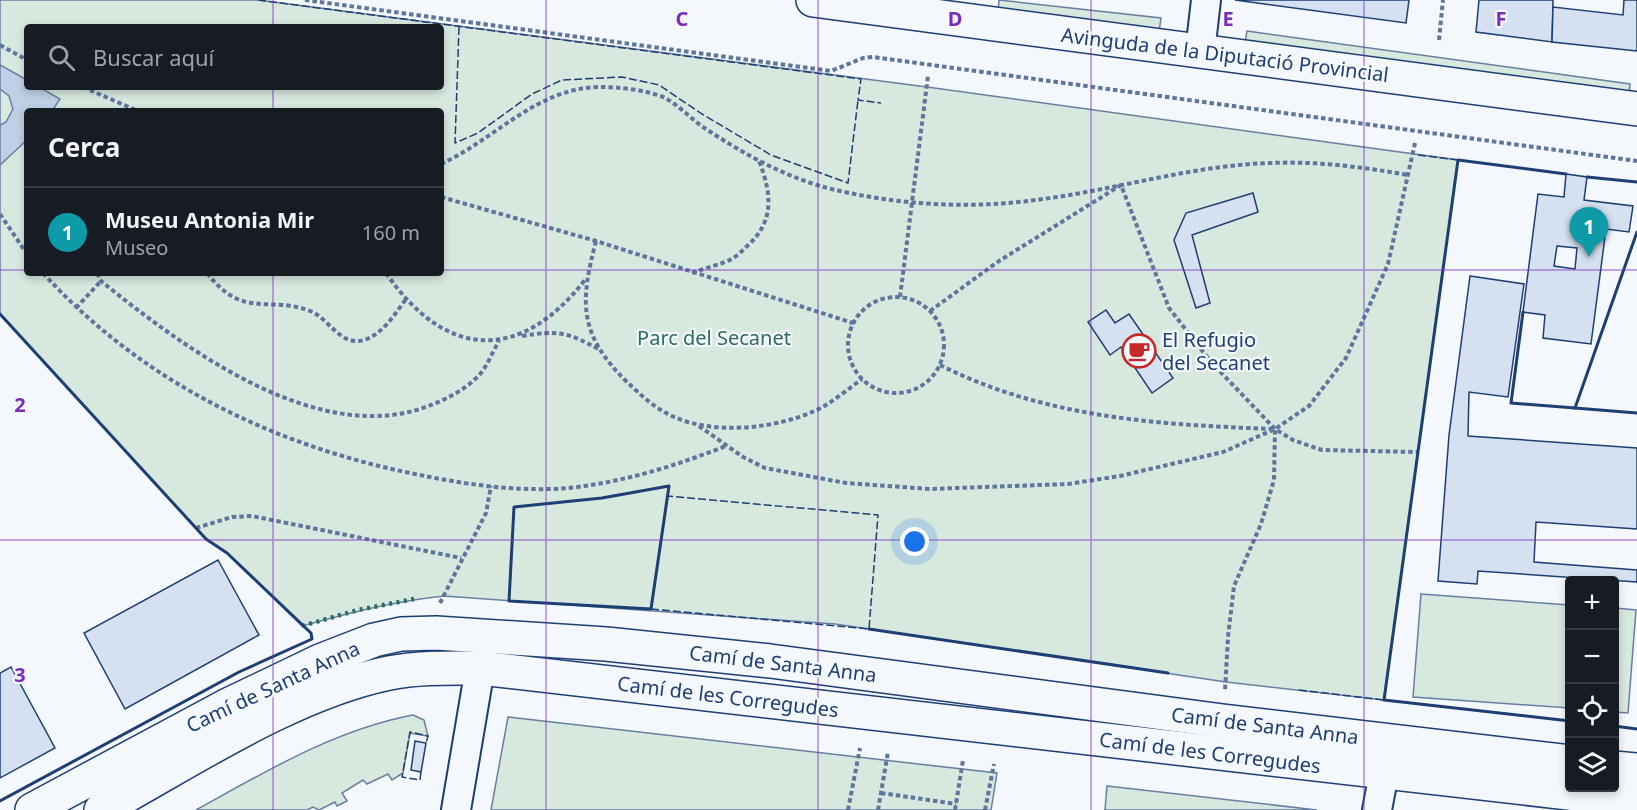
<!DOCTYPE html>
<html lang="es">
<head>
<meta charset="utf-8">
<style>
	body { margin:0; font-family:"Noto Sans",sans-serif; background:#242831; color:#f1f3f6 }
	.controls { position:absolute; right:18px; bottom:18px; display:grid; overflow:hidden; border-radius:6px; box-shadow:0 3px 9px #0003 }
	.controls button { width:54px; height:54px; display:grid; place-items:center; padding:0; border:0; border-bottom:2px solid #363941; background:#171b24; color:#f1f3f6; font:30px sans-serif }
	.you { position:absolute; left:915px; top:542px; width:21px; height:21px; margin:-15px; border:4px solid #fff; border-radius:50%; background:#1a73e8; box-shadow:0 0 0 9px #1a73e833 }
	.badge { display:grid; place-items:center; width:39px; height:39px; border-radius:50%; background:#c62828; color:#fff; font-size:20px; font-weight:700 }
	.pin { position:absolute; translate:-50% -50px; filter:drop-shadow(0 2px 3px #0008) }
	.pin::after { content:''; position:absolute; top:32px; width:21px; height:18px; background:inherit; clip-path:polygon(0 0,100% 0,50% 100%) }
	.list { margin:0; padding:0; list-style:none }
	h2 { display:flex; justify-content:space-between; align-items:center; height:78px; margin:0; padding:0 24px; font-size:26px }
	h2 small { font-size:20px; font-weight:400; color:#9ea1a6 }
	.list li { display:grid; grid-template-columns:39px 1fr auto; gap:18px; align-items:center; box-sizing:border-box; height:90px; padding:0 24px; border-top:2px solid #363941 }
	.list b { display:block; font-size:22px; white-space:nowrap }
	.list p { margin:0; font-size:20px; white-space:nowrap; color:#9ea1a6 }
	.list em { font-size:20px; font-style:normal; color:#9ea1a6 }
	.icon { flex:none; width:33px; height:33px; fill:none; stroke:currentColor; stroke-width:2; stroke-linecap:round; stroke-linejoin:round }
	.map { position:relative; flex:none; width:1637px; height:810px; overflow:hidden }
	.search { position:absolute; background:#171b24; box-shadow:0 3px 9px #0003; left:24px; top:24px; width:420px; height:66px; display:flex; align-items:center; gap:15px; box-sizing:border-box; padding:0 21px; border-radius:6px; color:#9ea1a6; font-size:22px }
	.panel { position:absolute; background:#171b24; box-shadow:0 3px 9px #0003; left:24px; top:108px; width:420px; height:168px; border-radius:6px }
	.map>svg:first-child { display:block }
</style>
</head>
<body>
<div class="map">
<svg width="1637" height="810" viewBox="0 0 1637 810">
	<rect width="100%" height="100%" fill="#f4f7fb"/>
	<g fill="#d7e8df" stroke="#687fa3" stroke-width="1.5" fill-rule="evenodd">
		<path d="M0,0H258L927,87L1458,160L1384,700L1226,682L835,624L444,596C395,601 349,613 302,626L227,553L206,539L0,314ZM27,27H441V87H27ZM27,111H441V273H27Z"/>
		<polygon points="999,0 1161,18 1159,32 998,12"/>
		<polygon points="1247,31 1630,84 1629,96 1245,43"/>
		<polygon points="1421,594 1569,605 1569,708 1413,697"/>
		<polygon points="1615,608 1636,610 1628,713 1615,712"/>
		<path d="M413,715L424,720L428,736L410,733L403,773L392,780L388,774L367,784L363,780L342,793L347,801L337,806L335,802L319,810L313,807L307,810H196C265,772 334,730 413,715Z"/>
		<polygon points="508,717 997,773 991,810 491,810"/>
		<polygon points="1107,786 1317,810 1105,810"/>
	</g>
	<polygon fill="#bed0e5" stroke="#687fa3" stroke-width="1.5" points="0,65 27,80 27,87 39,87 60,99 52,111 27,111 27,140 0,165 0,125 6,122 13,109 9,96 0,89"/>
	<g fill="#d5e0f0" stroke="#1d3f73" stroke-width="1.5" fill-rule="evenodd">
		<polygon points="1235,0 1409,0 1406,23"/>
		<polygon points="1479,0 1553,0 1552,42 1476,32"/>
		<polygon points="1624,0 1637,0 1637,51 1552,42 1553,7 1623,15"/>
		<path d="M1566,174L1587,177L1584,200L1633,206L1629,232L1606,229L1591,344L1543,338L1545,315L1523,312L1538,194L1564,197ZM1557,246L1577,248L1575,269L1554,266Z"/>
		<polygon points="1253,193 1258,212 1192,235 1210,303 1196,308 1174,240 1186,213"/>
		<polygon points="1470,276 1524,284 1508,397 1469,392 1468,436 1637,448 1637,529 1536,522 1534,562 1637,570 1637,582 1478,571 1477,584 1438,581 1449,435"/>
		<polygon points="1106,310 1115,323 1129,314 1173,378 1152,393 1121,347 1110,355 1088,322"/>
		<polygon points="218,560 259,635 125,709 84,633"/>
		<polygon points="11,667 55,748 0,778 0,673"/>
		<polygon points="415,741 426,743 421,772 411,770"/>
	</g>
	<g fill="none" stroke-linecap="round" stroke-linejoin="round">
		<g stroke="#1d3f73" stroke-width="32">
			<g id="street">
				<polyline points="1200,52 1206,0"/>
				<polyline points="456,810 480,668"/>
				<polyline points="1377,810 1384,773"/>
			</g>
		</g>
		<g stroke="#1d3f73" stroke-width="36">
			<g id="secondary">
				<polyline points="813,0 1637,109"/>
				<polyline points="1614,768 1637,770"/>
				<polyline points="32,810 226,706 320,661 374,640 401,634 436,633 606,644 770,661 1223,721 1570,762"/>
				<path d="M101,810C189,762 291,693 389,673C419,667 450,668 480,668L1637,801"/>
			</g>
		</g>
		<g stroke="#5e769c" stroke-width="4" stroke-dasharray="4.5 3" stroke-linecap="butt">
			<polyline points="305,0 831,71 863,58 873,57 1637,161"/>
			<polyline points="1439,40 1443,0"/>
			<polyline points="0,45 27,60"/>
			<polyline points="83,87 138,111"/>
			<path d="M441,164C494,140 538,87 600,87C619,87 648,90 665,98C680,106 692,120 706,129C747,156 792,181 840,191C908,206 975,209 1043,199C1119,189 1194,165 1271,163C1317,161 1362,167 1408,175"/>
			<polyline points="441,197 596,241 853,323"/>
			<polyline points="0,214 27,254"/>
			<path d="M596,241C580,302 578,334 627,382C640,394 653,407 670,415C712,436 775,429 817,410C833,402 848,389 862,379"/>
			<path d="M43,273C143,383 276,447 420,475C468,485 520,492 569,488C624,482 675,466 726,446"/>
			<path d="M97,273L101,281C184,348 320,450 431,405C449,398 468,388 481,373C488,364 493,351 499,341"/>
			<path d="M207,273C243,320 269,295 310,311C329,318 340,347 364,340C383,334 395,314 406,299"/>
			<path d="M386,273C446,360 520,363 585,280"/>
			<path d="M692,273C705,268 719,265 732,259C737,256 742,251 746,247C775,222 772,194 759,161"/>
			<polyline points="900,297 928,76"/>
			<circle cx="896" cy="345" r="48"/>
			<polyline points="76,308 101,281"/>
			<polyline points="930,311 999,261 1121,185 1169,308 1211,362 1275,429 1293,440 1322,450 1418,452"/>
			<path d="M522,336C558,330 568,332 600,350"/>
			<path d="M940,365C1045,418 1160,425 1275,429L1274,480L1261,524L1234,586L1228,637L1225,691"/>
			<polyline points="699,426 743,457 765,468 846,483 930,489 1068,484 1120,476 1223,452 1275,429 1309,406 1346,358 1388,264 1415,143"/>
			<polyline points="196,528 232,517 252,516 461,558"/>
			<polyline points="440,603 486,513 491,486"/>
			<polyline points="881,793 956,804"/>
			<polyline points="848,810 860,748"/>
			<polyline points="878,810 888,752"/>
			<polyline points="955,810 963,760"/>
			<polyline points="985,810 994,764"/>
		</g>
		<use href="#street" stroke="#f4f7fb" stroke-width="28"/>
		<use href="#secondary" stroke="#f4f7fb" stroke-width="33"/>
		<polyline stroke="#2c6c60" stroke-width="4.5" stroke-dasharray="3 4.5" stroke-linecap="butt" points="302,626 358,610 414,599"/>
		<g stroke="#1d3f73" stroke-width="1.5" stroke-dasharray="8 3" stroke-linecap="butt">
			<polyline points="258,0 861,79 858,100 881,103"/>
			<polyline points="459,27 455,143 478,133 532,94 562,80 622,77 659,85 702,114 771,155 848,183 858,100"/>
			<polyline points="1418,155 1458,160"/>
			<polyline points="651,609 869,629 878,515 668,496"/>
			<polyline points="1299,690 1384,700"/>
			<polyline points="421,772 420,780 402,777 410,732 428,736 426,743"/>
		</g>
		<g stroke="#1d3f73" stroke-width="3">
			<polyline points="1566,174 1458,160 1384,700 1570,721"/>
			<polyline points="1587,177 1637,182"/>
			<polyline points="1637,232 1575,408 1637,413"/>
			<polyline points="1523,312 1511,403 1575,408"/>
			<polyline points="0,314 206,539 227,553 311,633 312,639 239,672 0,801"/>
			<polygon points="669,486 651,609 509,601 514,507 602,498"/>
			<polyline points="869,629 1168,673"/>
			<polyline points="1614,726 1637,729"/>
		</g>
	</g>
	<path fill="none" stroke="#7b2cbf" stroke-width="1.5" stroke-opacity="0.55" d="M273,0V27M546,0V810M818,0V810M1091,0V810M1364,0V810M273,87V111M0,270H27M441,270H1637M273,273V810M0,540H1637"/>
	<defs>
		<g id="cafe-ring" transform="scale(1.725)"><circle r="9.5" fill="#f4f7fb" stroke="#c62828" stroke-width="1.5"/><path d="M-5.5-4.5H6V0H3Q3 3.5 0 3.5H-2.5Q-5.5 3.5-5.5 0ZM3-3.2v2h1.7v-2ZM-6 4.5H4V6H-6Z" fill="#c62828"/></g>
	</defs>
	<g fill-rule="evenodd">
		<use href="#cafe-ring" x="1139" y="351"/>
	</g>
	<g text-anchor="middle" stroke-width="4.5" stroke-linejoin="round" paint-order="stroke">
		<g font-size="20" fill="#1d3f73" stroke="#f4f7fb">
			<text transform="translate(1225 55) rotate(7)" y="7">Avinguda de la Diputació Provincial</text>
			<text transform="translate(783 664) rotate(7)" y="7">Camí de Santa Anna</text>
			<text transform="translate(273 687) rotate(-25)" y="7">Camí de Santa Anna</text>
			<text transform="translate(728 697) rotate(7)" y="7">Camí de les Corregudes</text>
			<text transform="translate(1265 726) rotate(7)" y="7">Camí de Santa Anna</text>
			<text transform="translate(1210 753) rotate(7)" y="7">Camí de les Corregudes</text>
		</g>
		<g font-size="20" fill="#2c6c60" stroke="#f4f7fb">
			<text x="714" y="345">Parc del Secanet</text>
		</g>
		<g font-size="20" fill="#1d3f73" stroke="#f4f7fb" text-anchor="start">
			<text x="1162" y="347">El Refugio<tspan x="1162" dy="23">del Secanet</tspan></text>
		</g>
	</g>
	<g font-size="20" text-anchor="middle" font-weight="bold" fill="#7b2cbf" stroke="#f4f7fb" stroke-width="4.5" stroke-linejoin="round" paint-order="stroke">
		<text x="682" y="26">C</text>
		<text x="955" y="26">D</text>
		<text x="1228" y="26">E</text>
		<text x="1501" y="26">F</text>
		<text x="20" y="412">2</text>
		<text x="20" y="682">3</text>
	</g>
</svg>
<div class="controls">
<button>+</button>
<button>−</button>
<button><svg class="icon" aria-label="locate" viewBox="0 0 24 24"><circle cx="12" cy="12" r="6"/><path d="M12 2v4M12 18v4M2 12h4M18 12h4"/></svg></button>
<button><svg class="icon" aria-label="layers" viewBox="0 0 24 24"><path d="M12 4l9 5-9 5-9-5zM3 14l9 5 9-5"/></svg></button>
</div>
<div class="you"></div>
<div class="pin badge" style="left:1589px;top:257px;background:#0f9aa8">1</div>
<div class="search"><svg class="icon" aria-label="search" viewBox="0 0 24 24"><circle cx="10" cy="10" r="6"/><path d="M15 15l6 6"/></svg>Buscar aquí</div>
<section class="panel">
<h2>Cerca<small></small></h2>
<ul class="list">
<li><span class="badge" style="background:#0f9aa8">1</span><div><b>Museu Antonia Mir</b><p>Museo</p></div><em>160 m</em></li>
</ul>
</section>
</div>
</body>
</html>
